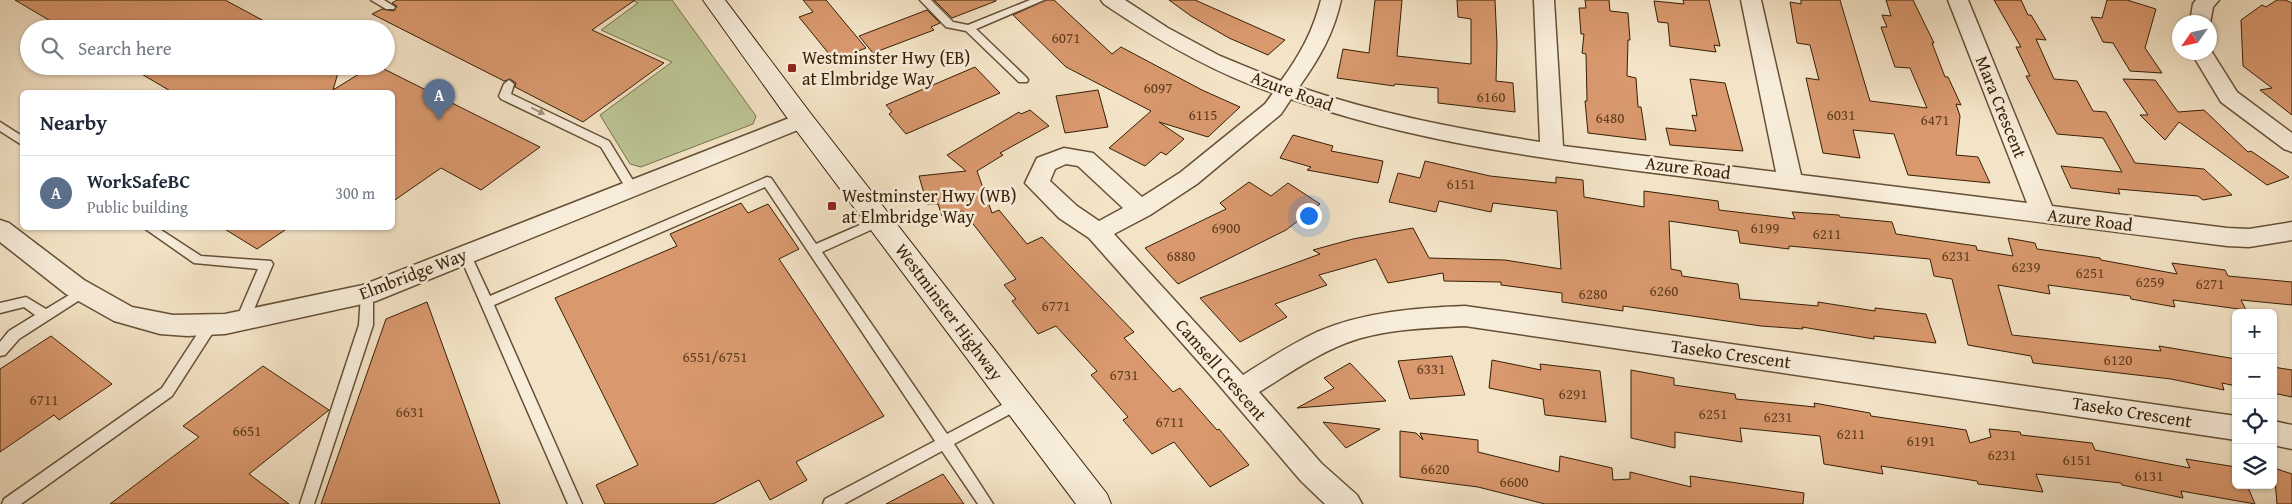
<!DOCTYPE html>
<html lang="en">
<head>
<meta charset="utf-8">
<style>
	body { margin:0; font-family:"Gentium Book Plus",serif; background:#f6f6f7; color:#1f2937 }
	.controls { position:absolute; right:15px; bottom:15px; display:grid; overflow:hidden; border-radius:8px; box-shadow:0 1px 4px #0004 }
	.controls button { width:45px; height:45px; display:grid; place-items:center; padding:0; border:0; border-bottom:1px solid #e0e1e3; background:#fff; color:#1f2937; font:25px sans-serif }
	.compass { position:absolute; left:2172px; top:15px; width:45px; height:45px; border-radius:50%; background:#fff; box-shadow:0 1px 4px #0004; rotate:236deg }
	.you { position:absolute; left:1308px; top:215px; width:18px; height:18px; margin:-12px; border:4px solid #fff; border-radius:50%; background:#1a73e8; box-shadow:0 0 0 8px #1a73e833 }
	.badge { display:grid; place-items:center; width:32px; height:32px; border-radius:50%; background:#7c3aed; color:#fff; font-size:16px; font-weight:700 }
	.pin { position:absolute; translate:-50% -41px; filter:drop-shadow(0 1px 2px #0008) }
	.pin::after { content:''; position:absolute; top:26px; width:18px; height:15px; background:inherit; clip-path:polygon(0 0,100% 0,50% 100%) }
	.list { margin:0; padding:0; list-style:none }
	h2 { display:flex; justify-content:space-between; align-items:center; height:65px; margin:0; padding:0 20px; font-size:21px }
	h2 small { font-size:16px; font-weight:400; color:#747a83 }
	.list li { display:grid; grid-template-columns:32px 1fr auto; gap:15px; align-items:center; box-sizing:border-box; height:75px; padding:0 20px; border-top:1px solid #e0e1e3 }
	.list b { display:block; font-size:19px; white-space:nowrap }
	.list p { margin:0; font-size:16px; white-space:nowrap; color:#747a83 }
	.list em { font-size:16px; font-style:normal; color:#747a83 }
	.icon { flex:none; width:28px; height:28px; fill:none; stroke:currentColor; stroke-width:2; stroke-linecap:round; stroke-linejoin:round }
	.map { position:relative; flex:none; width:2292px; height:504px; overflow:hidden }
	.search { position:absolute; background:#fff; box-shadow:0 1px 4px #0004; left:20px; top:20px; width:375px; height:55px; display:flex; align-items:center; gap:12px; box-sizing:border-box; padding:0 18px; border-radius:28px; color:#747a83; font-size:19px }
	.panel { position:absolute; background:#fff; box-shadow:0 1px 4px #0004; left:20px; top:90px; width:375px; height:140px; border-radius:8px }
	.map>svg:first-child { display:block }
</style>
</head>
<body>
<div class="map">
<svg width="2292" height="504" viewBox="0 0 2292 504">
	<rect width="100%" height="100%" fill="#f4e4c7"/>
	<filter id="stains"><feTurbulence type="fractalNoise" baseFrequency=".004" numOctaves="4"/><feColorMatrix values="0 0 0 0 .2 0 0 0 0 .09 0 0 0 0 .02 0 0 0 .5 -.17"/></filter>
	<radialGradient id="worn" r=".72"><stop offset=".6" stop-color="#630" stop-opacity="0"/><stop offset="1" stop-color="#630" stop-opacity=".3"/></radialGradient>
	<polygon fill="#bcc494" stroke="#79724c" points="632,0 672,0 756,116 753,124 641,167 630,164 600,115 672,62 601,30 638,3"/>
	<g fill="#d9986e" stroke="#361f04">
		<polygon points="15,0 225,0 279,29 64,29"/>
		<polygon points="397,0 635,0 592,30 664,63 583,122 515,87 516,83 510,79 504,81 372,14 382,9 394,11 397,6 392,3"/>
		<polygon points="803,0 826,0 866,48 834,60 799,17 813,12"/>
		<polygon points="934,0 996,0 996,1 952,18"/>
		<polygon points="1046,0 1054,0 1112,54 1121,47 1202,90 1240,107 1208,137 1159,122 1184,139 1166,155 1161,152 1145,166 1109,148 1151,111 1066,67 1013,15"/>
		<polygon points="1169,0 1195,0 1285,40 1268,55 1229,38 1191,16"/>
		<polygon points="1375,0 1402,0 1397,56 1471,64 1471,19 1458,17 1457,0 1495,0 1497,44 1496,81 1513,83 1515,112 1438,103 1438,88 1395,84 1394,86 1337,78 1343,49 1369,53"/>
		<polygon points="1585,0 1609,0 1610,11 1628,13 1630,40 1628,40 1627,76 1636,78 1638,107 1641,107 1646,140 1588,133 1585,101 1587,101 1586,54 1582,53 1584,34 1581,34 1579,8 1586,8"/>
		<polygon points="1683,0 1709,0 1720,46 1714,45 1716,52 1670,46 1668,23 1658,22 1654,1 1684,4"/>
		<polygon points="1801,0 1840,0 1870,101 1927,108 1910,68 1895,67 1881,27 1887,27 1882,15 1891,16 1886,0 1913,0 1934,43 1932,43 1945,77 1948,77 1961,105 1956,104 1960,116 1956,155 1978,157 1990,183 1908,175 1894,134 1853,130 1860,158 1823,153 1806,78 1819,80 1810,45 1797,43 1790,2 1801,4"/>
		<polygon points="1994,0 2021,0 2028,15 2031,15 2046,40 2036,39 2054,79 2077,81 2093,111 2106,112 2135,163 2204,169 2232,195 2203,200 2198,196 2118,189 2120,194 2071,188 2061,166 2122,172 2103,138 2057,134 2026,76 2030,76 2016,47 2021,47"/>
		<polygon points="2107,0 2127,0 2156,9 2145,48 2162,73 2130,71 2113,43 2103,42 2091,17 2102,18"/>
		<polygon points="2277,0 2285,0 2292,3 2292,115 2260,90 2272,88 2243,66 2241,20 2262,5 2266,7"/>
		<polygon points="927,10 940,23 931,27 934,30 873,53 859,36"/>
		<polygon points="128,66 340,66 333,90 372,66 378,66 540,147 481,190 441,168 392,202 392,92 172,92"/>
		<polygon points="975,67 1000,93 906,134 889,114 892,112 886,105"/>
		<polygon points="1690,79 1725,83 1743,151 1670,145 1666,128 1696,131 1692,115 1697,116"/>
		<polygon points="2123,79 2155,80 2178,112 2204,110 2248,152 2251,151 2289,177 2267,185 2179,122 2165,140 2140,115 2148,115"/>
		<polygon points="1098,90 1108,127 1065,133 1056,96"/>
		<polygon points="1030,110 1049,126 1000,153 1003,155 977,171 992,213 999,210 1027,244 1042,237 1134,332 1124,338 1173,392 1180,388 1217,430 1219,429 1249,465 1210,487 1174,442 1152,454 1123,420 1128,417 1091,375 1097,371 1056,326 1038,334 1012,301 1016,299 1004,285 1016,279 963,211 942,216 938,204 927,204 919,176 966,171 947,155 1019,112 1021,114"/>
		<polygon points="1293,135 1333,146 1331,151 1383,161 1378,183 1307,170 1311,167 1280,158"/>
		<polygon points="1425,161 1490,176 1556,183 1556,177 1583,180 1584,197 1644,207 1644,191 1718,201 1719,210 1795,219 1792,212 1839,215 1840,217 1892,222 1896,234 1976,246 1977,250 2013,256 2008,238 2035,243 2037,249 2100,258 2101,260 2177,274 2172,263 2225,270 2228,276 2292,282 2292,305 2241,300 2246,310 2173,300 2175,307 2131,299 2130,296 2048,285 2050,294 1998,285 2012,335 2161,351 2159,346 2236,359 2236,386 2222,383 2224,390 2171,379 2033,363 2031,356 1968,345 1952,279 1934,276 1930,259 1789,246 1789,249 1740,243 1738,231 1669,221 1671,269 1681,271 1682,276 1738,284 1740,299 1818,306 1818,302 1875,311 1875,308 1926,314 1936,343 1874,336 1874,339 1802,327 1803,329 1761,326 1623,306 1623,311 1562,302 1562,293 1501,285 1501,282 1444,281 1443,273 1388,283 1376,259 1319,275 1327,285 1275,304 1287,317 1240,342 1200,298 1320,254 1313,250 1353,239 1413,228 1429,258 1505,260 1561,269 1557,211 1493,203 1491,212 1439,201 1436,212 1389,202 1398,173 1420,178"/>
		<polygon points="1249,182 1271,196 1288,183 1320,204 1286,230 1178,284 1145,248 1226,209 1220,203"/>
		<polygon points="741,203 748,213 768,204 799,249 779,259 884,416 796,462 807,480 770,500 759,480 713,504 605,504 596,485 638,465 555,298 677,246 670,234"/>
		<polygon points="223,228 288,228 257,249"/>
		<polygon points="427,302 500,504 321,504 386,319"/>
		<polygon points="51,336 112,384 59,420 54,415 0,452 0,369"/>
		<polygon points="1452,356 1465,395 1410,399 1398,361"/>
		<polygon points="1492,360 1541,370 1540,364 1600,371 1606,422 1545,415 1543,399 1489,388"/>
		<polygon points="1350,363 1386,401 1297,408 1334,388 1324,378"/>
		<polygon points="263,366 329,410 249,474 289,504 110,504 199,437 183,426"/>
		<polygon points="2273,367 2292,370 2292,397 2273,393"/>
		<polygon points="1631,370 1674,378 1674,385 1735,394 1736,399 1815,407 1814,403 1870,413 1871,416 1966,430 1970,443 1991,437 1989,429 2020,432 2021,435 2092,443 2095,450 2190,468 2186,459 2236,467 2236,485 2247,485 2255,504 2181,491 2183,498 2122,485 2121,483 2036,474 2043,492 1978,484 1977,481 1881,466 1883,474 1824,464 1820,436 1740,428 1742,442 1675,432 1675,448 1631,438"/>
		<polygon points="1323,422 1380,429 1346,448"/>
		<polygon points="1400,431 1416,433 1423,440 1420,433 1478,440 1478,452 1559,472 1560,456 1612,468 1613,480 1630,479 1630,472 1691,487 1690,476 1804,493 1803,504 1545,504 1478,487 1400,477"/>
		<polygon points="2274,468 2292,474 2292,504 2277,504"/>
		<polygon points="943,474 964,504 886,504"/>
	</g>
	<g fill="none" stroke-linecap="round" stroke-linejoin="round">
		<g stroke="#665035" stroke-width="3">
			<g id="service">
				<polygon points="371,0 384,0 395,7 394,9 386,9"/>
				<polygon points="920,0 931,0 953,22 968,25 1030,0 1044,0 976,29 1027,78 1028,80 1027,82 1019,82 966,31 946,27"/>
				<polygon points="509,80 514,84 511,94 609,141 637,187 635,190 627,190 601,147 501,99 499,96 504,84"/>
				<polygon points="0,122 22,136 22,145 0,131"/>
				<polygon points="767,177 771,178 816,244 876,218 884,218 886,221 884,224 822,252 947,434 1013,399 1018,397 1023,399 1025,403 1023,407 954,444 993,504 978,504 942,451 844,504 823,504 825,499 935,441 765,187 494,305 582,504 568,504 459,254 461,251 469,251 490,296"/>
				<polygon points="144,228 158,228 201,256 271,261 273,264 247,326 237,326 235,322 258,269 194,263"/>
				<polygon points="84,286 89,288 90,291 89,294 19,339 5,355 0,356 0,342 9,331 35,315 24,307 0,313 0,303 26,297 46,309"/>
				<polygon points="367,289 372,291 373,294 373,325 314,504 300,504 359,325 361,294 362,291"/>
				<polygon points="210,321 215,322 217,326 172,396 21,504 2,504 4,499 162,388 205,322"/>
			</g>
		</g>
		<g stroke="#665035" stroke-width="3">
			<g id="minor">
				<path d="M1101,0H1125L1168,28L1220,56L1281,81C1300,55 1313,31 1321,0H1341C1334,33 1319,59 1299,87C1378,114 1459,129 1540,142L1534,0H1554L1563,146L1776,172L1741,0H1761L1801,175L2027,203L1948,0H1968L2052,206L2227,228L2249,229L2292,222V240L2249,247L2227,246C2060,225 1893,203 1726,182C1579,163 1431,148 1291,99L1281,114L1197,184L1150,215L1114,234L1243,375C1267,360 1291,344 1317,332C1363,312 1415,308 1465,306L2236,416V440L1465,326C1426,328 1383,329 1346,343C1315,355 1287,375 1259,392L1321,463L1357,495L1362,504H1325L1301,481L1213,378L1089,238L1059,218L1025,183L1037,158L1064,148L1093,153L1142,197L1181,172L1265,104L1273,93C1212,72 1157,40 1104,4ZM1066,164L1078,166L1123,208L1099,221L1077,206L1050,181L1055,169Z"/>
				<polygon points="2196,0 2219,0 2213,7 2210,23 2190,22 2193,4"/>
				<polygon points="2210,49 2237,92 2292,133 2292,152 2284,149 2221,102 2191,52 2210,52"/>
				<polygon points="802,113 810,115 813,120 810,125 376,301 225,334 187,336 160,334 114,321 66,294 0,242 0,220 9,223 84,280 132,307 173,315 225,314 363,285"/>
				<polygon points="2273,421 2292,425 2292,449 2273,445"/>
			</g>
		</g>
		<g stroke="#361f04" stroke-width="2">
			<polygon id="secondary" points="703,0 725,0 811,114 1107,494 1111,504 1076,504 793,126"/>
		</g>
		<use href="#service" fill="#f8eddb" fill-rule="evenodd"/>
		<use href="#minor" fill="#f8eddb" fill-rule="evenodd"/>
		<use href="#secondary" fill="#f8eddb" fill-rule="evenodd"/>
	</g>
	<defs><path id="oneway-solid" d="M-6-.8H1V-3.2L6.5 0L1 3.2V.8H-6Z" transform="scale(1.25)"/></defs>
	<use fill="#a1907a" href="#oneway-solid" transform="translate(538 111) rotate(26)"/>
	<g fill="#8f2418" stroke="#f8eddb" stroke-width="2">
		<rect x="787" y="63" width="10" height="10" rx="2.5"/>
		<rect x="827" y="201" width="10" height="10" rx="2.5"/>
	</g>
	<g text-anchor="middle" stroke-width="5" stroke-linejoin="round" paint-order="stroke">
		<g font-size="15" fill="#5f3d1e">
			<text x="1066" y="43">6071</text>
			<text x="1158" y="93">6097</text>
			<text x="1491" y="102">6160</text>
			<text x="1203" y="120">6115</text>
			<text x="1841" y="120">6031</text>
			<text x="1610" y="123">6480</text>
			<text x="1935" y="125">6471</text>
			<text x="1461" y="189">6151</text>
			<text x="1226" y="233">6900</text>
			<text x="1765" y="233">6199</text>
			<text x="1827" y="239">6211</text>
			<text x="1181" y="261">6880</text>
			<text x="1956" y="261">6231</text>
			<text x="2026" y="272">6239</text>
			<text x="2090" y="278">6251</text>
			<text x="2150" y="287">6259</text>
			<text x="2210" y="289">6271</text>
			<text x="1664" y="296">6260</text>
			<text x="1593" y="299">6280</text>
			<text x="1056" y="311">6771</text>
			<text x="715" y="362">6551/6751</text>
			<text x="2118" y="365">6120</text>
			<text x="1431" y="374">6331</text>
			<text x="1124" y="380">6731</text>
			<text x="1573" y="399">6291</text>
			<text x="44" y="405">6711</text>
			<text x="410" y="417">6631</text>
			<text x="1713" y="419">6251</text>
			<text x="1778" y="422">6231</text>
			<text x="1170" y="427">6711</text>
			<text x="247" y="436">6651</text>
			<text x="1851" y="439">6211</text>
			<text x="1921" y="446">6191</text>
			<text x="2002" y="460">6231</text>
			<text x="2077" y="465">6151</text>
			<text x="1435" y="474">6620</text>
			<text x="2149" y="481">6131</text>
			<text x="1514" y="487">6600</text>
		</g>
		<g font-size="18" fill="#361f04" stroke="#f8eddb" text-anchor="start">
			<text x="802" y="64">Westminster Hwy (EB)<tspan x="802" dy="21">at Elmbridge Way</tspan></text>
			<text x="842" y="202">Westminster Hwy (WB)<tspan x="842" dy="21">at Elmbridge Way</tspan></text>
		</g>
		<g font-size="18" fill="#361f04" stroke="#f8eddb">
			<text transform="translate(1292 91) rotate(20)" y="6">Azure Road</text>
			<text transform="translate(2001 107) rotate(68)" y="6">Mara Crescent</text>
			<text transform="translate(1688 168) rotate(7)" y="6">Azure Road</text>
			<text transform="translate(2090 220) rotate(7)" y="6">Azure Road</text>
			<text transform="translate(413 274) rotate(-21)" y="6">Elmbridge Way</text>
			<text transform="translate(949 312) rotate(53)" y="6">Westminster Highway</text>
			<text transform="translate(1731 354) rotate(8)" y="6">Taseko Crescent</text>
			<text transform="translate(1221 370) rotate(49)" y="6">Camsell Crescent</text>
			<text transform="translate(2132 412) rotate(9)" y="6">Taseko Crescent</text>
		</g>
	</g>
	<rect width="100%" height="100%" filter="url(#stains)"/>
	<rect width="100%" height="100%" fill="url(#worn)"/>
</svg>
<div class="controls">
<button>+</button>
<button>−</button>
<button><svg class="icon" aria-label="locate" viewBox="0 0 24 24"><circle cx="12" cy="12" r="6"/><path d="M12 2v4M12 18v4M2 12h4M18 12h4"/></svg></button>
<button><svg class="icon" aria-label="layers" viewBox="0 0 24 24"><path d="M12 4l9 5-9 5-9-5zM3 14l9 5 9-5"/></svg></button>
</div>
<svg class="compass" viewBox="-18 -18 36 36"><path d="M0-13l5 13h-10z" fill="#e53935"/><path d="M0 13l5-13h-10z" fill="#747a83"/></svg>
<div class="you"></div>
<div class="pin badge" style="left:439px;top:120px;background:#5c6f8a">A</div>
<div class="search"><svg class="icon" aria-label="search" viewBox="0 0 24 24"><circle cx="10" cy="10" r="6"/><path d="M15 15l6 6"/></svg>Search here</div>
<section class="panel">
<h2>Nearby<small></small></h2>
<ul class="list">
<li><span class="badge" style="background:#5c6f8a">A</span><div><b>WorkSafeBC</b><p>Public building</p></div><em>300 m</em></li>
</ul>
</section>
</div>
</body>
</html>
